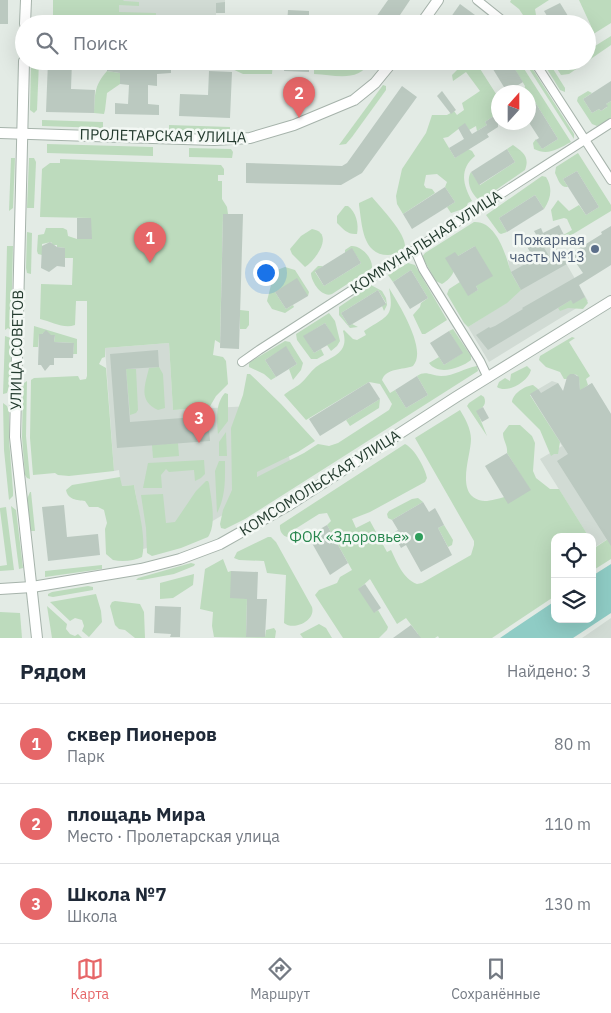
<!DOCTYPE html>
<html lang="ru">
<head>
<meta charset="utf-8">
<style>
	body { margin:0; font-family:"IBM Plex Sans",sans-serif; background:#f2f2f3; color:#1f2937 }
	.controls { position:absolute; right:15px; bottom:15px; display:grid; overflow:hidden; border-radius:10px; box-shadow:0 5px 20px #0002 }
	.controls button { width:45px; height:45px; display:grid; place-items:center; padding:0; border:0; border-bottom:1px solid #e0e1e3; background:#fff; color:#1f2937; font:25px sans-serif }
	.compass { position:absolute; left:491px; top:85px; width:45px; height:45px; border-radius:50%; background:#fff; box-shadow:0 5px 20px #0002; rotate:21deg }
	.you { position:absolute; left:265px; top:272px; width:18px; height:18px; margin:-12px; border:4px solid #fff; border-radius:50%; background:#1a73e8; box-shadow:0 0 0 8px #1a73e833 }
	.badge { display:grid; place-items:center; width:32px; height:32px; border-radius:50%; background:#e66668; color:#fff; font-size:16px; font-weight:700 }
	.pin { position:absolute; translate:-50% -41px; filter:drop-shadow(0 1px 2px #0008) }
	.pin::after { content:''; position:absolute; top:26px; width:18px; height:15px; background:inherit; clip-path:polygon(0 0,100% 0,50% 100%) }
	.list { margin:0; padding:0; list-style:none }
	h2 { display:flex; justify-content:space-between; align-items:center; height:65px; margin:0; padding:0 20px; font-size:21px }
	h2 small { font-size:16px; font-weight:400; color:#747a83 }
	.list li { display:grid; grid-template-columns:32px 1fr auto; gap:15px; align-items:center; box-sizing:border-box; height:80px; padding:0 20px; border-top:1px solid #e0e1e3 }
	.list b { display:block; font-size:19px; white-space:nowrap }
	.list p { margin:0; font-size:16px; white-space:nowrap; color:#747a83 }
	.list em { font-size:16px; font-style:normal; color:#747a83 }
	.icon { flex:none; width:28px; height:28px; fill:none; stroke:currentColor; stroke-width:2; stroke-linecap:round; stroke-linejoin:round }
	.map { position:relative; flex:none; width:611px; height:638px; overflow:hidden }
	.search { position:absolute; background:#fff; box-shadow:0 5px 20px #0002; left:15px; right:15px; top:15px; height:55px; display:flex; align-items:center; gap:12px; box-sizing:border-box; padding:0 18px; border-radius:28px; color:#747a83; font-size:19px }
	.sheet { height:305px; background:#fff }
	nav { display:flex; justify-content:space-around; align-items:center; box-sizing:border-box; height:70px; border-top:1px solid #e0e1e3; background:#fff; font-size:14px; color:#747a83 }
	nav a { display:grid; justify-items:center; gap:2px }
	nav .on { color:#e66668 }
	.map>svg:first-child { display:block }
</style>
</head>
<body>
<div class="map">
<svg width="611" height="638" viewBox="0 0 611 638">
	<rect width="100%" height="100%" fill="#e3ebe5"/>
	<g fill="#d1dbd4">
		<polygon points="117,0 225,0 225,3 221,13 216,13 216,24 116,24"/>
		<polygon points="553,241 588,301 489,362 468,327 506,303 510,270 508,260"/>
		<polygon points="169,343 173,410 251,406 282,428 293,473 211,522 160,545 143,549 140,518 134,485 121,486 119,470 114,471 105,348"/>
		<polygon points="552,381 558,383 568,399 592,383 611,414 611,537 595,547 592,542 592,537 589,537 540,459 562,446 530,394"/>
		<polygon points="611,618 611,638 582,638"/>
	</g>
	<g fill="#bddbbd">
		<polygon points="53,0 123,0 124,1 139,2 139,6 119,5 119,12 156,13 156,24 53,24"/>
		<polygon points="511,0 549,0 535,9 536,15 542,24 529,24 519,9 510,2"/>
		<polygon points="579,0 611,0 611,23 587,38 587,29 591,26"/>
		<polygon points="611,36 611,45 569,74 561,75 552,61 567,61 568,63 570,61 587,61 587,51"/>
		<polygon points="31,61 39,61 37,110 34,113 30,110"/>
		<polygon points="215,61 273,61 272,74 243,74"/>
		<path d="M314,61H371C358,83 336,75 314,74Z"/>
		<path d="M466,61H475L498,97L496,102L498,106V113L485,122L487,125L477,131L476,126L469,130L465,124L448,137L443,138L455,158L468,149L472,151L475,156C459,169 463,185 472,201L468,203L466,208L451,213L447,207L455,202L445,187L447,182L437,174L426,175L424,185L426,188L432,189L435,193L403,214L397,204L396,196L402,169L426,133L432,115H447L454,111L457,115L464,110L462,103L480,91L466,72L453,81L452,75Z"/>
		<path d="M510,61H519L571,142C558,149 548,156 534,149L533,143L536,139L542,149L558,139L535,102L529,106L528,92H524L525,86Z"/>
		<polygon points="524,61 527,61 532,68 574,134 574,139"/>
		<polygon points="542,61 548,61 565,88 565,92 560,90"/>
		<path d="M107,71L120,73V84L107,93L105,110L104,114L94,113C95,94 94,86 107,71Z"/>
		<polygon points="383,85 386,86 386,90 352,137 346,144 339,145"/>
		<polygon points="588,91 592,93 583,99 592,113 599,109 601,111 607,107 606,104 611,101 611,118 597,126 592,124 577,101 578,97"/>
		<polygon points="42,120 103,122 103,128 42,126"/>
		<polygon points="169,125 230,127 230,132 169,130"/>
		<polygon points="47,144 153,147 153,156 47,153"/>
		<path d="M513,145C523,152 530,157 525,170L480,201C472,195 465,182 471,172L480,185L515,162L507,149Z"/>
		<polygon points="189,148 231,149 233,152 232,158 189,157"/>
		<path d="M578,153L611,205V211L555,245L553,241L572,230L567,219L564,218L553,221L551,210L558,200L569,211L579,205L586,215L599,207L577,171L563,179L568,187C560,188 558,179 555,173L556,167Z"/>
		<polygon points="11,158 15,158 13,208 9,211"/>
		<polygon points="29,158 34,158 36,162 34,208 27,208"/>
		<path d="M60,159L221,165L224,169V175H218V181H222V199L227,207L228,214H223L220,343L215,340L213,355L223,357L226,361L228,384L216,396L209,408L173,410L169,343L105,348V357L102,358L99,364L106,368L114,471L69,476L58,475L55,473L33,475L30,438L31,380L34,378L78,376L80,380L86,379L87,376V301H76L75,325C64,329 52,322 40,319L41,284L72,285L73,258H65V248L57,247V245H53L51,242L42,244V255L38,254L37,251L38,235L44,234L46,228H63L67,230L68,236L77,239H91V218L40,217L42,169L50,163H60Z"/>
		<path d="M542,176L546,177C553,188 551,199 544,209L535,195L499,218L507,232L501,234L499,233L486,215Z"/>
		<path d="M372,197C381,208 406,233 405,247C400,252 395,255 388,255C362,255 362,224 359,205V203Z"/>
		<path d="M345,206H348C356,212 359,224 357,234C348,235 343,229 337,223V216Z"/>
		<path d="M474,222C496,221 505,253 510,269C512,276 517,283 521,290L507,303L468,327L464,323L447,294L449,289L460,282L468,295L478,290L476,286L475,246L458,256C455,269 454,277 442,284L436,281L422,257L425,253Z"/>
		<path d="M312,229C335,233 316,260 305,267L292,254L290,249L301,236Z"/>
		<polygon points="27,232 32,233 31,274 27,273 26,268"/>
		<polygon points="7,246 13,246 11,330 8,328 5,330"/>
		<path d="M351,246C361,245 373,258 372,268L332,294C322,298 311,282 311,273L318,266H323L315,272L324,286L361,263L352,249L345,253V250Z"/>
		<polygon points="408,263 415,265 447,320 425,334 422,334 413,315 420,307 421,303 428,298 411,270 393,282 388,275"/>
		<polygon points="285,267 295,270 309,292 308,296 275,292 286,309 293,305 294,307 285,313 272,309 267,301 274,273 277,270"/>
		<polygon points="371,285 382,291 386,298 387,305 384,311 382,306 386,303 378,290 341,313 349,326 352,324 358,327 350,328 339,315 339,307"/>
		<path d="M389,288C398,303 428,350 413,366C403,370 386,368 382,380L390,393L395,390L406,408L428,395L417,376C426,370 431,376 441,376C455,376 464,368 477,366L478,371L245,519L225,529L221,528L220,524L223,510L232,490L231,428L243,395L247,374H250L281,404L315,441L298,452L257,472V477L304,453L318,444L329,446L338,443L389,410L392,404L380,384L369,382L306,420L284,395C288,391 295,388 300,384C306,379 310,372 316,367C331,356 350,354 343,331L344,330L353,339L357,340L366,335L364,331C386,316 395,318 389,288Z"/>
		<polygon points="585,297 588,303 583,309 568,308 560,311 558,308 571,300 573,303"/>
		<polygon points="240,310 249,311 249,325 246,329 240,329"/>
		<polygon points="329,313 335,321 340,341 337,346 331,351 327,345 335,340 325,323 304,336 314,353 321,349 324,355 317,359 311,359 297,340 296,334"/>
		<polygon points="34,326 77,339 77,354 73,354 74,343 54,342 55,335 50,335 46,331 42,334 39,334 38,347 33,347"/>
		<path d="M453,329L471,356V360C461,368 438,376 429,363L439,357L444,365L462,353L449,331Z"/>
		<path d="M5,336L11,338C10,354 13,379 7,393L3,394Z"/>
		<polygon points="572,337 575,338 569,342 590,376 586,379 588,385 580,391 579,379 577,375 572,374 567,379 564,379 560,372 546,367 539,360 540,356"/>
		<polygon points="285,341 290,342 303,363 301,370 293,380 289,369 297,364 286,347 265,360 276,377 271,380 264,374 249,367 249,364 250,362"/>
		<path d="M527,366L531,370C528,382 507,394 497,387L499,382L505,378L510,381L511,374Z"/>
		<path d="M159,367L163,374L165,408L158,410C138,401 145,385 149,368Z"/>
		<polygon points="126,369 136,369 138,410 136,413 130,415"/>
		<polygon points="27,381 26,436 30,479 27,478 25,475 22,437 23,388 24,383"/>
		<path d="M533,385L538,389L530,395L560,442L558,454H554L551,456L540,430L512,402C513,393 525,386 533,385Z"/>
		<path d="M225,393L228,394V421L218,434C217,420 215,404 225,393Z"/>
		<path d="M481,395L484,397C487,404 483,408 477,411L487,436L467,406L469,403Z"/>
		<polygon points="380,399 379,408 350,426 346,420"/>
		<polygon points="3,403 7,406 9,412 9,439 13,491 13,496 9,500 4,450"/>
		<path d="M460,410C465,418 471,429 471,439C471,457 453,498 485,501C494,501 520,492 530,490L507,453C508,445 503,441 503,433L509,425H520L532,436L535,443L533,471L536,478L550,489H559L589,537H555V596L492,638H439L438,636L435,638H414L418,634L406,618L397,624L370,579L359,589L375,612L378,610L388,627L387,630L379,638H343L315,595L319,590L337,583L340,577L352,570L327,525L331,521L327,513L319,514L292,531L293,537C285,539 279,533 280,525L405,444C415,449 425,468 427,478L425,482L370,512L352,519L356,528L370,521L387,552L391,550C397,562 403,579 417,584L422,583L471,555L474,545V541L415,438Z"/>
		<polygon points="226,432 227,456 219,456 219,442"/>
		<polygon points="178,443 179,456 153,458 152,445"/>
		<polygon points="204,460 205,474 201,478 195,481 194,470 169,472 166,469 161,475 162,488 143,488 148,463"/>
		<path d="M219,461H225C225,479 226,496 217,513L215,471Z"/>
		<path d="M120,477L122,486L134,485C137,505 147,537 142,557C134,561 122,562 113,560L106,554L105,529L107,523L104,510L98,507H89L85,501C77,500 68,500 66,490L72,485Z"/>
		<path d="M206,481H208L209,483C211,499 217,523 208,537L181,548L152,556L147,553L146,528L141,495L163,494L166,523L175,522L196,491Z"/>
		<polygon points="30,492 31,492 35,531 31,531 27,499"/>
		<polygon points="418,498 423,502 392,520 388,518 387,514 389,511 412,499"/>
		<polygon points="11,506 16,510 23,568 19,569"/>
		<polygon points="6,507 14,570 0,571 0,566 7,565 0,510 0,508"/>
		<polygon points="444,525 453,540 452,545 448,547 438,528"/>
		<path d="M268,537H271L276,542L312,607C316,621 294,631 284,623L286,575L267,573L264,561L239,560L234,558L237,552Z"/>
		<polygon points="611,537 611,559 592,571 592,542 596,547"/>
		<polygon points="223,559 228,572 231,571 247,599 246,637 265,637 266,630 274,628 276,631 275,638 214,637 212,626 213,612 200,609 205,569"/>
		<polygon points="191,563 195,564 194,566 174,574 142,580 136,580 138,578"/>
		<polygon points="102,565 102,569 45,577 45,571"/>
		<polygon points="194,574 193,585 173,598 160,599 160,583"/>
		<polygon points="88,586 93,587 93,590 53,597 48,596 48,594 52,592"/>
		<polygon points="96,594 101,611 102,622 89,637 82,631 84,626 82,620 75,618 70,621 50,602"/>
		<polygon points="115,601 140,604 144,612 145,638 135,638 125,630 119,629 115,625 110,606 112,602"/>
		<polygon points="47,606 67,624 66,629 70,634 75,636 78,634 82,638 52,638"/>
		<polygon points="0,612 20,613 22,638 0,638"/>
		<polygon points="319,624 326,628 332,638 303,638 300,634"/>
	</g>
	<polygon fill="#8fccc5" points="611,564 611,613 573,638 500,638 555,601 555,619 592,619 592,576"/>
	<g fill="#bbc9c0">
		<rect x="0" y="0" width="8" height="24"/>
		<polygon points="388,0 410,0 394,24 371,24"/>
		<polygon points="225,2 225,13 216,13 216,3"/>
		<polygon points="560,3 573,24 552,24 544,11"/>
		<polygon points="460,4 475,15 469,24 446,24"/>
		<polygon points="288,10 309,11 309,24 287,24"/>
		<polygon points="226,16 279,17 279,24 226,24"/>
		<polygon points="48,61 72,61 71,89 95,90 94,113 46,112"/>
		<polygon points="109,61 169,61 169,64 171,64 171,73 157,74 157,86 148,85 148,104 159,105 159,115 115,114 115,103 128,104 129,85 120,84 120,73 107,71 107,62"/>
		<polygon points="285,61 309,61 309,72 284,71"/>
		<polygon points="488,61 510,61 523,82 507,92"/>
		<polygon points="209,71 232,72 230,118 179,116 180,94 208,95"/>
		<polygon points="611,81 611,101 606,104 608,106 601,111 599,109 592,113 583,99"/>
		<polygon points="402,86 417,97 362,173 341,185 246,183 246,163 342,166 347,163"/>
		<polygon points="442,91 456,110 451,114 437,96"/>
		<polygon points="535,102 558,139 542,149 536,140 539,138 528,121 528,106"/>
		<polygon points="498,113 498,127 487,134 489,137 455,158 449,148 464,139 458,128 465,123 472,134 487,125 485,122"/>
		<polygon points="507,149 515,162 479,185 471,172"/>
		<polygon points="577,171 599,207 586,215 563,179"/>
		<polygon points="445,187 455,202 412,229 403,214"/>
		<polygon points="535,195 544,209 507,232 499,218"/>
		<polygon points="223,214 243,214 239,349 220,348"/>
		<polygon points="77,218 91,218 92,239 77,239"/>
		<polygon points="559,225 564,235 543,246 552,261 560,256 562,259 602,234 601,232 611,226 611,265 579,285 585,297 573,304 571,300 488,350 476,335 489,327 490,328 495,326 523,309 522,308 583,273 574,260 521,290 511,272 534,259 525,243 537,236 534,231 541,228 543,233"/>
		<polygon points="50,242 57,247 65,248 65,267 57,266 49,272 41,268 42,246"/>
		<polygon points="475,246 493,276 476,286 478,290 468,296 445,258 455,252 458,256"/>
		<polygon points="352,248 361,263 324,286 315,271"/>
		<polygon points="411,270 428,298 410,309 393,282"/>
		<polygon points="297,278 308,296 286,309 275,292"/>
		<polygon points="378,290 386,304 349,326 341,313"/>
		<polygon points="325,323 336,340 314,353 303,336"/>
		<polygon points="46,330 51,335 55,335 54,342 74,343 73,358 54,358 54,365 50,365 45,371 41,365 38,365 39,334 42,334"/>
		<polygon points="449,331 463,353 444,365 430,343"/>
		<polygon points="286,346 297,364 276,377 265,360"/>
		<polygon points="158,350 159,367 126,369 130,422 208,416 210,441 117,448 110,354"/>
		<polygon points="570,374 574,374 579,377 580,390 592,383 611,414 611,546 557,461 568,454 530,394 538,389 541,393 558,383 563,391 567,377"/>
		<polygon points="417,376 428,395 406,408 395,390"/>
		<polygon points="369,382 380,399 320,436 309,419"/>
		<polygon points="483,407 489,418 482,422 476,411"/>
		<polygon points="507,453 531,490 508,504 485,466"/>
		<polygon points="423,502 429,512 435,508 440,517 444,525 438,528 452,555 421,572 406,545 401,548 393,533 398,530 392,520"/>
		<polygon points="64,505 67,537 98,534 100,555 48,561 42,507"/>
		<polygon points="327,525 348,563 330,575 308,536"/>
		<polygon points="231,571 258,572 257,599 267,599 265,637 246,637 247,599 230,598"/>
		<polygon points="365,584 381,608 374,613 358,589"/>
		<polygon points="155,606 181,607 180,637 170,637 171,634 154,633"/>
		<polygon points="411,625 421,638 393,638"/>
	</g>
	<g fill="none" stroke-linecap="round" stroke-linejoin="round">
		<g stroke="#a6b3ab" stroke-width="10">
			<g id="minor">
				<polyline points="477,0 507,24"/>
				<polyline points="534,61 611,180"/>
				<polyline points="415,250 423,269 480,361 488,378"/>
				<polyline points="242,362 259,350 611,123"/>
			</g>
		</g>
		<g stroke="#a6b3ab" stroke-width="12">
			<g id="tertiary">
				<polyline points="25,24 26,0"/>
				<polyline points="421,24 438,0"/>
				<polyline points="24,61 15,437 37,638"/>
				<polyline points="0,133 214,140 250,138 294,125 354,100 375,83 393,61"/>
				<polyline points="0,589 32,587 141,569 180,559 220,544 289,505 456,397 611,301"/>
			</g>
		</g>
		<use href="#minor" stroke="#fff" stroke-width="8"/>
		<use href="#tertiary" stroke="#fff" stroke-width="10"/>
	</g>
	<circle fill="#5c6f8a" stroke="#f3f8f4" stroke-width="2" cx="595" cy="249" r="5"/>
	<circle fill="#2e9e5b" stroke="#f3f8f4" stroke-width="2" cx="419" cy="537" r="5"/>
	<g text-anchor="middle" stroke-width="5" stroke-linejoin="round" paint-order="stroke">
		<g font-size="15" fill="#243b2f" stroke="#f3f8f4">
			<text transform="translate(163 136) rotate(1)" y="5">ПРОЛЕТАРСКАЯ УЛИЦА</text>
			<text transform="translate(426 242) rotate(-33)" y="5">КОММУНАЛЬНАЯ УЛИЦА</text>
			<text transform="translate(17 350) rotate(-89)" y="5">УЛИЦА СОВЕТОВ</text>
			<text transform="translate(320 483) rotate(-32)" y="5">КОМСОМОЛЬСКАЯ УЛИЦА</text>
		</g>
		<g font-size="15" fill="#4e5e75" stroke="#f3f8f4" text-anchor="end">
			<text x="585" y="245">Пожарная<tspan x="585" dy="17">часть №13</tspan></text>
		</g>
		<g font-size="15" fill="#27864d" stroke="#f3f8f4" text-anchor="end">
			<text x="409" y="542">ФОК «Здоровье»</text>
		</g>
	</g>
</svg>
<div class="controls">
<button><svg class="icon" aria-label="locate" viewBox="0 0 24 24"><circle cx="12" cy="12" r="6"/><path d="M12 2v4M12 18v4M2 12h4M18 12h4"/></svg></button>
<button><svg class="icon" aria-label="layers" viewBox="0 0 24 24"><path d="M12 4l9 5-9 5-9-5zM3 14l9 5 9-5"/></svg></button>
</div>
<svg class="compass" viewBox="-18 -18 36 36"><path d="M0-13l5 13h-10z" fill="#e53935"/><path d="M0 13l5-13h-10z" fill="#747a83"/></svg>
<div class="you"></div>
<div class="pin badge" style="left:150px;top:263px">1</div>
<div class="pin badge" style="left:299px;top:118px">2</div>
<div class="pin badge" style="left:199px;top:443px">3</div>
<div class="search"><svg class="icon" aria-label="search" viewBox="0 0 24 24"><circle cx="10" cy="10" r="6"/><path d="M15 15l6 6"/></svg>Поиск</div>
</div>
<section class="sheet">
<h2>Рядом<small>Найдено: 3</small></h2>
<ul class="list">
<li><span class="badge">1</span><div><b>сквер Пионеров</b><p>Парк</p></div><em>80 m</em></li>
<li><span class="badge">2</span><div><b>площадь Мира</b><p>Место · Пролетарская улица</p></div><em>110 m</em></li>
<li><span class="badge">3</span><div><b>Школа №7</b><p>Школа</p></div><em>130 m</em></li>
</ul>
</section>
<nav>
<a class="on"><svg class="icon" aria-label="map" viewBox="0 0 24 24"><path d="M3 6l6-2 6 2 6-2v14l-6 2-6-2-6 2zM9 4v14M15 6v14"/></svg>Карта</a>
<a><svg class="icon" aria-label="directions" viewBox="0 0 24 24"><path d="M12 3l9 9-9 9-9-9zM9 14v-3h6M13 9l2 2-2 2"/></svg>Маршрут</a>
<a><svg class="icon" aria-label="saved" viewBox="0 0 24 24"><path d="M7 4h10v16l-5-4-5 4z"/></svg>Сохранённые</a>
</nav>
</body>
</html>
